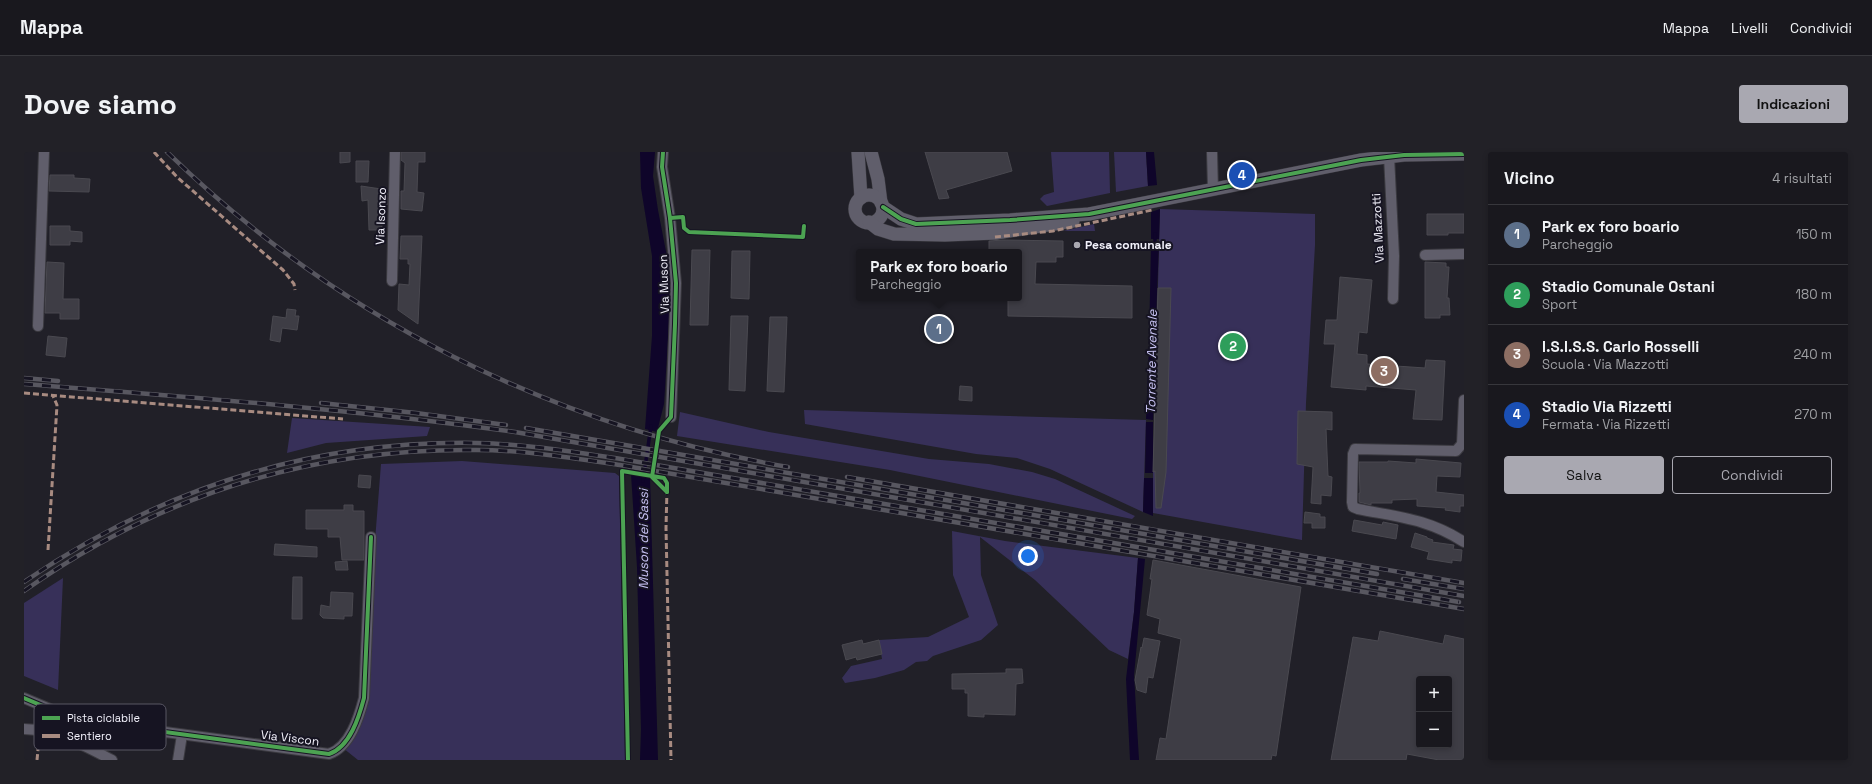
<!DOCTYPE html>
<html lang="it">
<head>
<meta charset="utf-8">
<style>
	body { margin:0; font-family:"Space Grotesk",sans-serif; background:#222127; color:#f1f3f6 }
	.controls { position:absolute; right:12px; bottom:12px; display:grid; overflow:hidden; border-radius:4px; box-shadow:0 2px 6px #0003 }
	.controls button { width:36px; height:36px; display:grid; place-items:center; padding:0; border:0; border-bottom:1px solid #37373c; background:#19181e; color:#f1f3f6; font:20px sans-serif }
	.you { position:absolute; left:1004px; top:404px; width:14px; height:14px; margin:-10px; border:3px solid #fff; border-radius:50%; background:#1a73e8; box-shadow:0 0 0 6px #1a73e833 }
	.badge { display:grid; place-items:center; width:26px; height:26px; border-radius:50%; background:#a9a8b1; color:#fff; font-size:13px; font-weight:700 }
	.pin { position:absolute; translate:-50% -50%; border:2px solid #fff; box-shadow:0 1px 4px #0006 }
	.popup { position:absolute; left:832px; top:97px; width:166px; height:52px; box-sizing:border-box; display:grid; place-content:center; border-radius:4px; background:#19181e; filter:drop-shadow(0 1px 3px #0005); font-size:13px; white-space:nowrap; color:#9fa0a4 }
	.popup b { font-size:15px; color:#f1f3f6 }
	.popup::after { content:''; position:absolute; left:50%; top:100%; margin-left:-8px; border:8px solid transparent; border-top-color:#19181e }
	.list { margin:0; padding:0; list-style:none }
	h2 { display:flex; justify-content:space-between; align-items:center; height:52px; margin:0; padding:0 16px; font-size:17px }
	h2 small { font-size:13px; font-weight:400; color:#9fa0a4 }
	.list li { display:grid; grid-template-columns:26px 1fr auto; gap:12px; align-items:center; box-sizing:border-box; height:60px; padding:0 16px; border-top:1px solid #37373c }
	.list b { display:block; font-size:15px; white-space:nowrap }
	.list p { margin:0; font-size:13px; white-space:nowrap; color:#9fa0a4 }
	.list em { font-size:13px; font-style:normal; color:#9fa0a4 }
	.actions { display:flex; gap:8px; padding:12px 16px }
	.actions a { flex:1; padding:9px 0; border:1px solid #a9a8b1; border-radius:4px; text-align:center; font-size:14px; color:#a9a8b1 }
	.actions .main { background:#a9a8b1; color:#111 }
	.map { position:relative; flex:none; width:1440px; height:608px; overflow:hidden; border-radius:4px }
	header { display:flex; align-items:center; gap:24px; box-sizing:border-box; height:56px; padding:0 20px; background:#19181e; border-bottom:1px solid #37373c }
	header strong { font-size:19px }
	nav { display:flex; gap:22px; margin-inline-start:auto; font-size:14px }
	.intro { display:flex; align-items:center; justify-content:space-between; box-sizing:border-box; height:96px; padding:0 24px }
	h1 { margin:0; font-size:28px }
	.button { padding:10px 18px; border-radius:4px; background:#a9a8b1; color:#111; font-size:14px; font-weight:700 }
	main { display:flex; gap:24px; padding:0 24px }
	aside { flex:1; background:#19181e; border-radius:4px; box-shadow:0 2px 6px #0003 }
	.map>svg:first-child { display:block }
</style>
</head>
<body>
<header>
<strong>Mappa</strong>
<nav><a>Mappa</a><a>Livelli</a><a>Condividi</a></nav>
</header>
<div class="intro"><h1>Dove siamo</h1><a class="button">Indicazioni</a></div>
<main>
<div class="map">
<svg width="1440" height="608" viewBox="0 0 1440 608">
	<rect width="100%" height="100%" fill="#212028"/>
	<g fill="#373059">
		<polygon points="1027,0 1085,0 1086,41 1023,54 1016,47 1020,43 1030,40"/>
		<polygon points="1090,0 1122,0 1124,34 1092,40"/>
		<polygon points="1136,57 1291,62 1291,93 1282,251 1278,388 1129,361 1129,320"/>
		<polygon points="1070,72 1071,79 1039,79"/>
		<polygon points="780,258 1122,268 1119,360 1026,317 993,306 952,302 781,272"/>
		<polygon points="656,260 745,280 905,307 965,312 1008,320 1031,327 1111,364 1108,367 866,318 653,284"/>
		<polygon points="268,266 406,275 403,284 302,291 263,301"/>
		<polygon points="438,309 591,321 595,324 601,608 334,608 319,596 337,568 357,312"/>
		<polygon points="928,379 981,389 1114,406 1110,460 1104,507 1085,498 1011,428 956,385 957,423 974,473 957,488 909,504 903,509 892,510 880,518 851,526 821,531 818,526 827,514 858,507 855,488 904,485 945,465 929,423"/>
		<polygon points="39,426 34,538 0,524 0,451"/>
	</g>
	<g fill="#0f052a">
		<polygon points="616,0 631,0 629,24 634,58 644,110 646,154 640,252 633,280 621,277 628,184 628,104 617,36"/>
		<polygon points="1122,0 1130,0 1133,33 1124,34"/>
		<polygon points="1136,57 1135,87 1127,87 1127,60"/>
		<polygon points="1127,92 1135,92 1131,191 1125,190"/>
		<polygon points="1125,194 1131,194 1129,268 1122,267"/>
		<polygon points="1122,270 1129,270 1129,321 1121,321"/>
		<polygon points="607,322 626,325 634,608 616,608 617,577 613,415"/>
		<polygon points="1120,326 1129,326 1129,364 1119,360"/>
		<polygon points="1114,406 1121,407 1110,523 1115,608 1106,608 1102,527 1110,460"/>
	</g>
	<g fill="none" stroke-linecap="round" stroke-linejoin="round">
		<g stroke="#0f052a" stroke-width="3.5">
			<polyline points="1131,96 1131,82"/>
			<polyline points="619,329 627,274"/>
		</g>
	</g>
	<g fill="#3e3d45" stroke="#4a4950" fill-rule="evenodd">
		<polygon points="316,0 326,0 326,10 316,11"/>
		<polygon points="377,0 401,0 401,10 394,10 393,40 400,41 398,59 377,57 377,39 380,39 381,11 377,8"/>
		<polygon points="901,0 983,0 988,19 922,38 925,46 915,47"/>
		<polygon points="332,9 345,9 344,30 332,30"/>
		<polygon points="26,23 50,23 50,26 66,27 65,40 25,39"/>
		<polygon points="337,34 364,38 363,53 358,53 358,78 345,78 344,48 338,49"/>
		<polygon points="1403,62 1440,62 1440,81 1424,81 1424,83 1403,83"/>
		<polygon points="26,74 46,74 46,79 58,80 58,90 46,89 46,93 26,93"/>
		<polygon points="377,84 398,84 394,172 374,158 375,132 385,133 386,112 384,112 384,107 376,107"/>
		<polygon points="979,88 1039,89 1039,105 1032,105 1032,110 1012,110 1011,132 1108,134 1108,166 984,164 984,146 995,146 995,100 965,100 965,89"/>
		<polygon points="668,98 686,98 684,173 666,173"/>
		<polygon points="708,99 726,99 725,147 707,146"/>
		<polygon points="23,110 40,111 39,147 55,147 55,167 36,167 36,161 21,161"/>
		<polygon points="1401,110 1422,111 1422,115 1425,115 1423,146 1425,146 1426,163 1416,163 1416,166 1401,166"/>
		<polygon points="1316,125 1348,128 1343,181 1335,180 1333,202 1343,203 1343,212 1401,216 1402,208 1421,209 1418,268 1389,267 1392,238 1342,234 1342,238 1307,235 1311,192 1300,192 1302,168 1313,168"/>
		<polygon points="1134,136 1147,136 1142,320 1137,356 1132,356 1131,319 1129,320"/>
		<polygon points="263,157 272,158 271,164 275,164 273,178 258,176 256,190 246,188 249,164 262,166"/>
		<polygon points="707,164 724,164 721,239 705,238"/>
		<polygon points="746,165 763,165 760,240 743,239"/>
		<polygon points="24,184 43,186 41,205 22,203"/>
		<polygon points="936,234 948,235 948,249 935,248"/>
		<polygon points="1274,259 1308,260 1308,278 1302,277 1304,324 1308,325 1307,344 1297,343 1297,352 1287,351 1289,315 1273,312"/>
		<polygon points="1392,307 1437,311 1436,325 1413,324 1412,340 1440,343 1440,354 1436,354 1436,360 1421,358 1422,356 1393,354 1393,347 1368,348 1368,351 1347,351 1347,353 1335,350 1335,341 1336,341 1335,310 1364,310 1364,309 1392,311"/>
		<polygon points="335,323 347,324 346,336 334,335"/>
		<polygon points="320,353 329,353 329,359 340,359 340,408 318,408 316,385 304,385 304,377 282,377 282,358 320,358"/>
		<polygon points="1281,360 1296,362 1296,365 1301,365 1301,376 1288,376 1288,371 1280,371"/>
		<polygon points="1330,368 1358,373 1359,370 1374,373 1372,387 1328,379"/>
		<polygon points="1391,381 1403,385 1403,386 1409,388 1408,390 1430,393 1429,397 1438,398 1437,409 1428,408 1428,411 1403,407 1405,400 1387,395"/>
		<polygon points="251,392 293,395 293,405 250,403"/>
		<polygon points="1129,408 1277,435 1252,604 1248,603 1247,608 1132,608 1136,586 1142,587 1157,487 1134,481 1136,467 1123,463 1128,427 1126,427"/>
		<polygon points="323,409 324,418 312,418 311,410"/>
		<polygon points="269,425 278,425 278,467 268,467"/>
		<polygon points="307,440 329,441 328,464 320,464 320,467 299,466 296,463 297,453 306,455"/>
		<path d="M1356,479L1419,492L1421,483L1440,487V608H1415L1383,602L1382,608H1307L1329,485L1354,489ZM1395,527H1425V593H1395Z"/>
		<polygon points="1120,486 1136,489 1129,526 1124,525 1122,541 1113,538 1111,528 1117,495 1118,496"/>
		<polygon points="838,488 839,492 855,488 858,502 833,508 832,505 822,508 818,493"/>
		<polygon points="982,517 998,517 999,531 992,532 991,563 960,562 960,565 944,564 944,541 941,541 941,537 928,537 928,522 982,521"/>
	</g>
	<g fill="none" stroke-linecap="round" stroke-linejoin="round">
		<g stroke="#3b3a40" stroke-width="12">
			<g id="minor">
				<polyline points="639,0 638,15 646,66 652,131 647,265"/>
				<polyline points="1188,0 1189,38"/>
				<polyline points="1365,4 1370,104 1369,147"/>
				<polyline points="1401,103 1440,102"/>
				<polyline points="368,129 371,0"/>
				<polyline points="14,174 20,0"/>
				<path d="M1440,248L1438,292L1432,299L1331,297L1329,302L1328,350L1329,355L1334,357C1374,365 1405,367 1440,390"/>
				<path d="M0,546L52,568L305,602C326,595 335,565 340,546L347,385"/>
				<path d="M0,577C33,578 59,593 88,608"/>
				<polyline points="154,608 158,583"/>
			</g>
		</g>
		<g stroke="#3b3a40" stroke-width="14">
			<g id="tertiary">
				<polyline points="834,0 837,46"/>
				<polyline points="847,0 854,27 857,51"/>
				<circle cx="845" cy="57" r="14"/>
				<polyline points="859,55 877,67 892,72 986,68 1065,62 1337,8 1380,3 1440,2"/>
				<polyline points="845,70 854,77 870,82 921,83 972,81 1049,69"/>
			</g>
		</g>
		<use href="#minor" stroke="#605e6b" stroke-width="10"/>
		<use href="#tertiary" stroke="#605e6b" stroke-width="13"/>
		<g stroke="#585760" stroke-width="4.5">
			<g id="rail">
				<path d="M143,0C314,167 529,274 764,315"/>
				<polyline points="0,226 34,229"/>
				<path d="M0,232C164,245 328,257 491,280L1440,444"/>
				<polyline points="297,251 392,261 482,273"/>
				<polyline points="502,276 1353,422"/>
				<polyline points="823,325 1440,431"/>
				<polyline points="1379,427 1440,437"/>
				<path d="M0,430C136,337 288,288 453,291C502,292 550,300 597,307L1435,450"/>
				<path d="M0,439C136,343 286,296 452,298C500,298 549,306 596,313L1440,457"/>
			</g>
		</g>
		<use href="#rail" stroke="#161422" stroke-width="3" stroke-dasharray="9" stroke-linecap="butt"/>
		<g stroke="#a88b81" stroke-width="3" stroke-dasharray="6 3" stroke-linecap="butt">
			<polyline points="130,0 153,25 259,118 270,132 271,138"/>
			<polyline points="971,85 1029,79 1128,58"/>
			<polyline points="0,241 319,267"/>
			<polyline points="643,337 642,376 647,608"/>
			<polyline points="24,398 33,253 29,244"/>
			<polyline points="13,608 16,578"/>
		</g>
		<g stroke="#161422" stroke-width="6">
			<g id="cycleway">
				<polyline points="639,0 638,15 646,66 652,131 651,172 647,265 635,279 628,325 643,340"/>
				<polyline points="859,55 877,67 892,72 986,68 1065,62 1337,8 1380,3 1440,2"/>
				<polyline points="646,66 659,65 660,76 665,80 779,85 780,74"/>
				<path d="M0,546L52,568L305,602C326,595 335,565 340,546L347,385"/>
				<polyline points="604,608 598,319 640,326 643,331 643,340"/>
			</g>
		</g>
		<use href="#cycleway" stroke="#4ca352" stroke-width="4"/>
	</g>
	<circle fill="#a9a8b1" stroke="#161422" stroke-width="1.5" cx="1053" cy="93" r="4"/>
	<g text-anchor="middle" stroke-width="4" stroke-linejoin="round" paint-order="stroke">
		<g font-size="12" fill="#f2f1fb" stroke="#161422">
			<text transform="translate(357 64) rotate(-88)" y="4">Via Isonzo</text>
			<text transform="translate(1354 76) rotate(-93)" y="4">Via Mazzotti</text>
			<text transform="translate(640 132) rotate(-92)" y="4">Via Muson</text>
			<text transform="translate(266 586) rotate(7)" y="4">Via Viscon</text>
		</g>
		<g font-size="12" font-weight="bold" fill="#f2f1fb" stroke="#161422" text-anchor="start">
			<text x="1061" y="97">Pesa comunale</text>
		</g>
		<g font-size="13" font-style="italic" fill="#c8c3f3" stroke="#161422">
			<text transform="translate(1127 210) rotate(-89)" y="5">Torrente Avenale</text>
			<text transform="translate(619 387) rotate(-90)" y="5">Muson dei Sassi</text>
		</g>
	</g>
	<rect x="10" y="552" width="132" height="46" rx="6" fill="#161422" stroke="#585663" stroke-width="1"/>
	<rect x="18" y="564" width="18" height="4" fill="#4ca352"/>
	<rect x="18" y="582" width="18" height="4" fill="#a88b81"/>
	<g font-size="11" fill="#f2f1fb">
		<text x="43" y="570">Pista ciclabile</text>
		<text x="43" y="588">Sentiero</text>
	</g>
</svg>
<div class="controls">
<button>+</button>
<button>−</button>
</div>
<div class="you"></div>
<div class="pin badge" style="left:915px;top:177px;background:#5c6f8a">1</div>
<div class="popup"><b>Park ex foro boario</b>Parcheggio</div>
<div class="pin badge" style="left:1209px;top:194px;background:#2e9e5b">2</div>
<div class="pin badge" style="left:1360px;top:219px;background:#8d6e63">3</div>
<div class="pin badge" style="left:1218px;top:23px;background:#1a4fb4">4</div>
</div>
<aside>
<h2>Vicino<small>4 risultati</small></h2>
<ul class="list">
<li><span class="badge" style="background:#5c6f8a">1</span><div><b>Park ex foro boario</b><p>Parcheggio</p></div><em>150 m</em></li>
<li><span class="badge" style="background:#2e9e5b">2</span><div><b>Stadio Comunale Ostani</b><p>Sport</p></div><em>180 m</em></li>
<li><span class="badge" style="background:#8d6e63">3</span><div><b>I.S.I.S.S. Carlo Rosselli</b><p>Scuola · Via Mazzotti</p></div><em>240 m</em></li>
<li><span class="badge" style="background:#1a4fb4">4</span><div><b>Stadio Via Rizzetti</b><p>Fermata · Via Rizzetti</p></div><em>270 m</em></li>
</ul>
<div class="actions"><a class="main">Salva</a><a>Condividi</a></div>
</aside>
</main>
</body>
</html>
